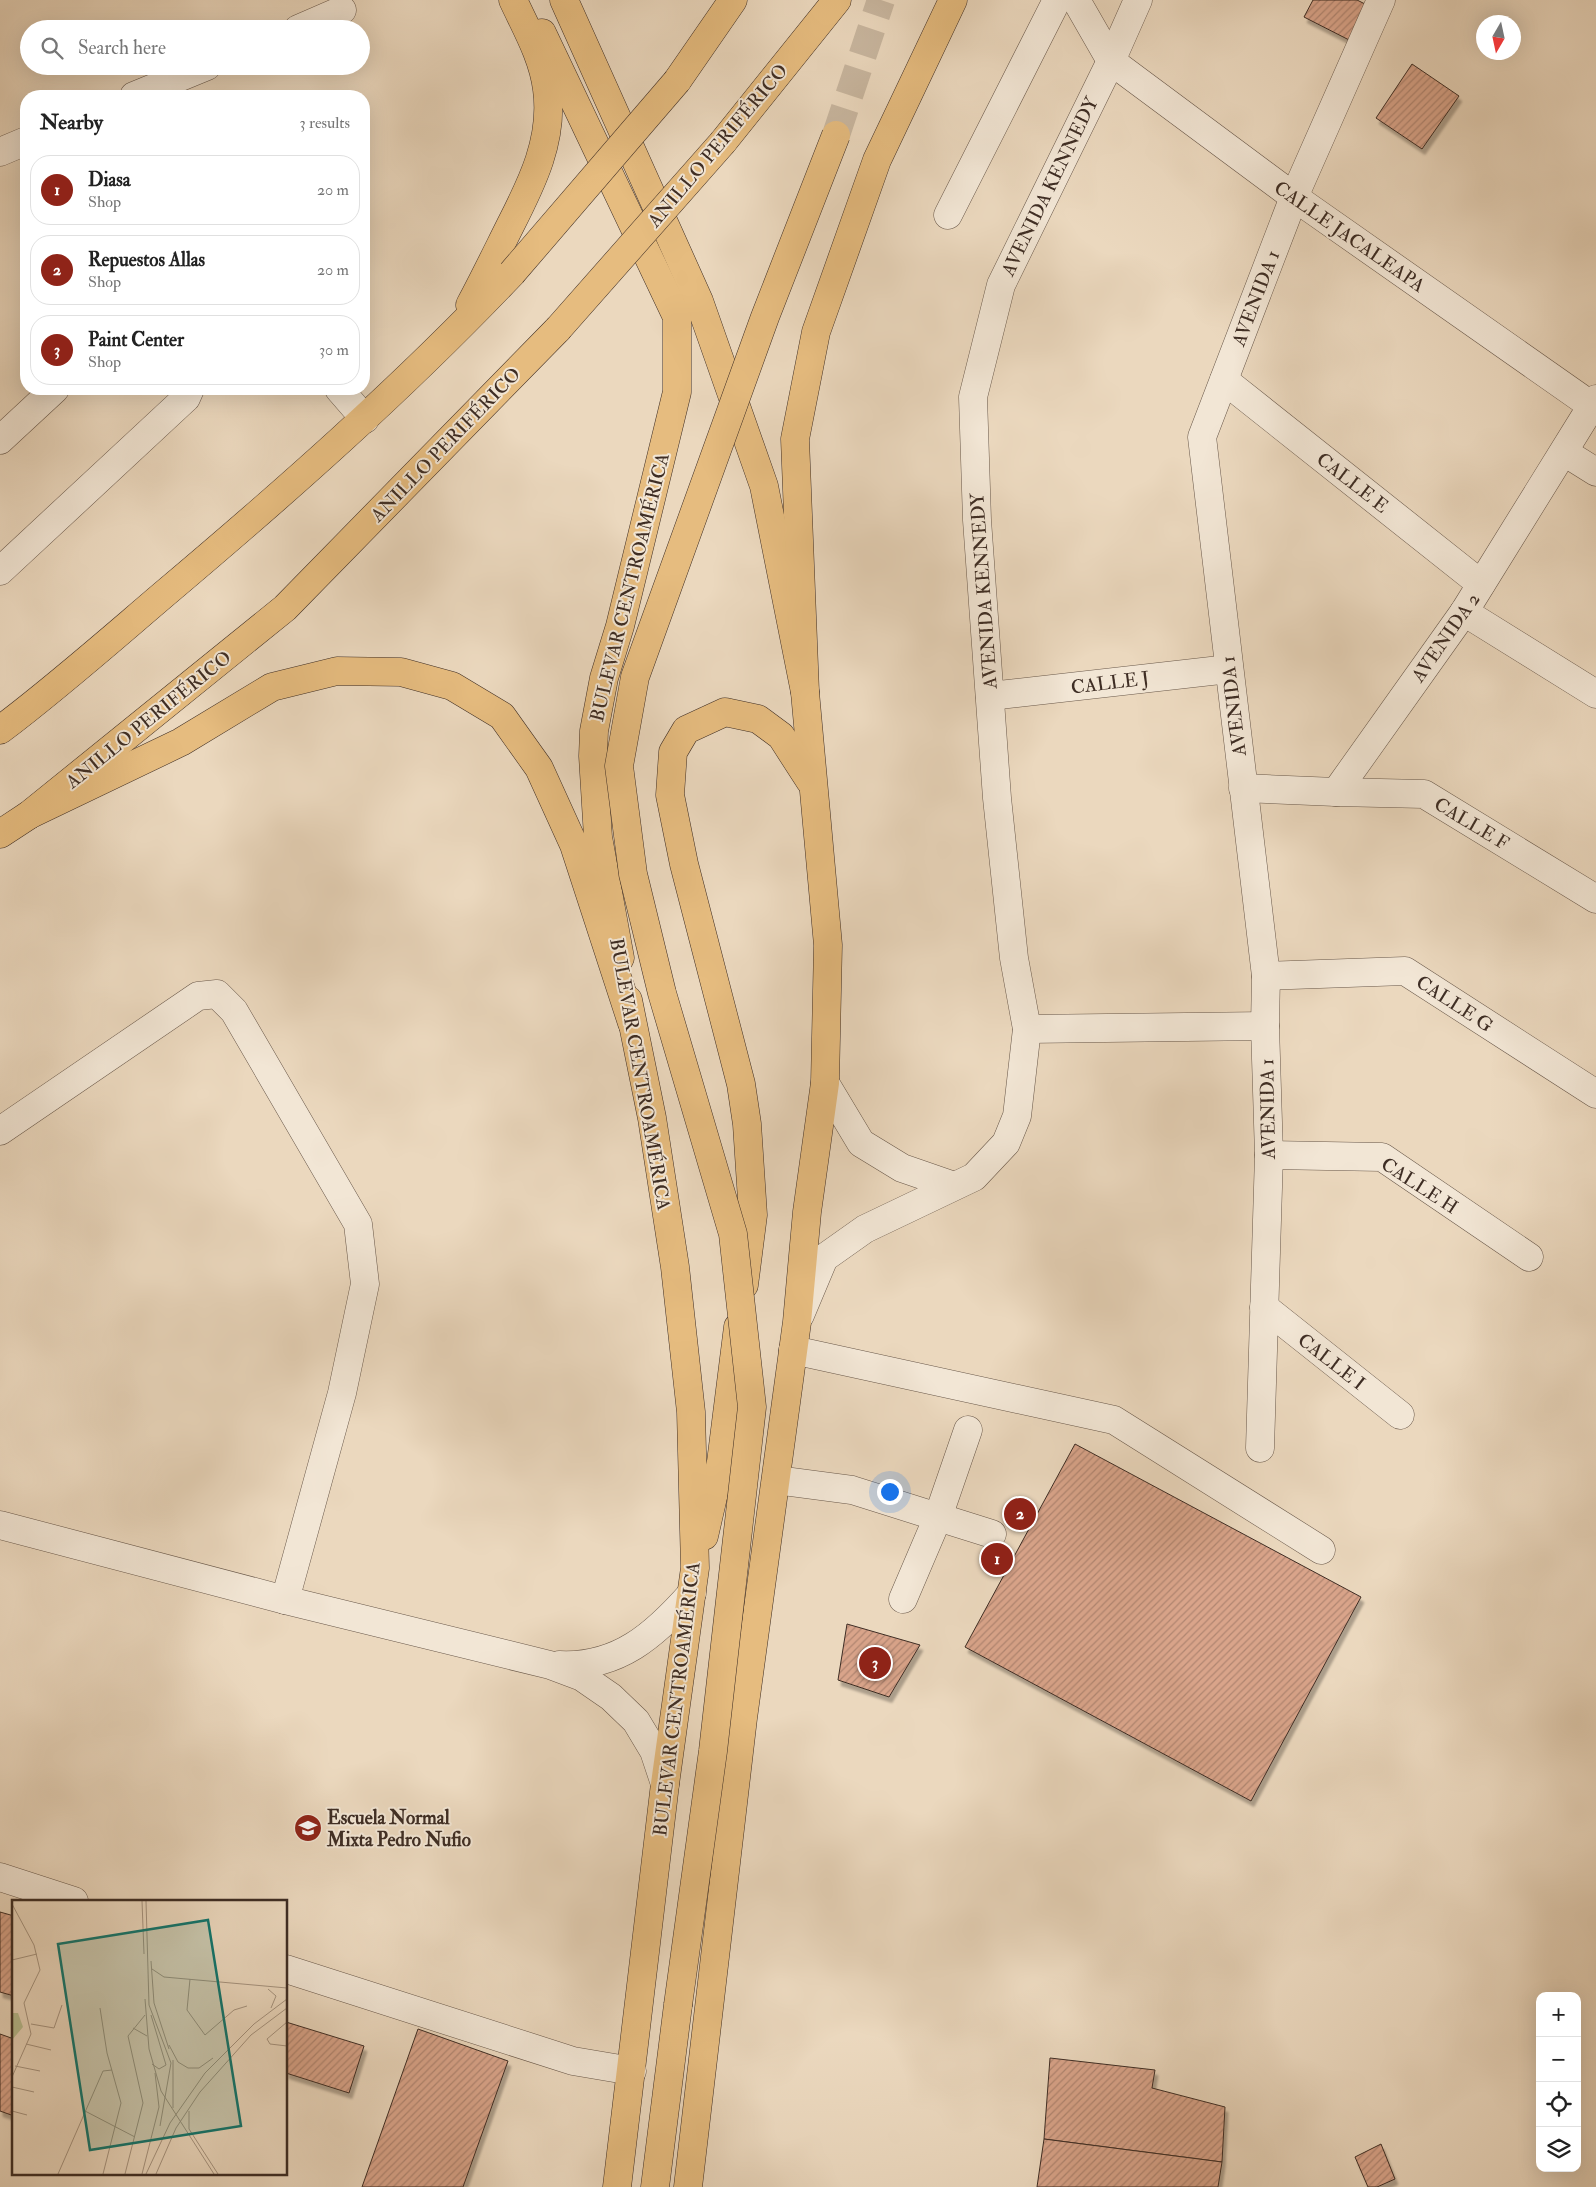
<!DOCTYPE html>
<html lang="en">
<head>
<meta charset="utf-8">
<style>
	body { margin:0; font-family:"IM FELL Double Pica",serif; background:#f2f2f2; color:#222 }
	.controls { position:absolute; right:15px; bottom:15px; display:grid; overflow:hidden; border-radius:10px; box-shadow:0 5px 20px #0002 }
	.controls button { width:45px; height:45px; display:grid; place-items:center; padding:0; border:0; border-bottom:1px solid #e0e0e0; background:#fff; color:#222; font:25px sans-serif }
	.compass { position:absolute; left:1476px; top:15px; width:45px; height:45px; border-radius:50%; background:#fff; box-shadow:0 5px 20px #0002; rotate:189deg }
	.you { position:absolute; left:889px; top:1491px; width:18px; height:18px; margin:-12px; border:4px solid #fff; border-radius:50%; background:#1a73e8; box-shadow:0 0 0 8px #1a73e833 }
	.badge { display:grid; place-items:center; width:32px; height:32px; border-radius:50%; background:#8f2418; color:#fff; font-size:16px; font-weight:700 }
	.pin { position:absolute; translate:-50% -50%; border:2px solid #fff; box-shadow:0 1px 5px #0006 }
	.list { margin:0; padding:0; list-style:none }
	h2 { display:flex; justify-content:space-between; align-items:center; height:65px; margin:0; padding:0 20px; font-size:21px }
	h2 small { font-size:16px; font-weight:400; color:#767676 }
	.list li { display:grid; grid-template-columns:32px 1fr auto; gap:15px; align-items:center; box-sizing:border-box; height:70px; margin:0 10px 10px; padding:0 10px; border:1px solid #e0e0e0; border-radius:20px }
	.list b { display:block; font-size:19px; white-space:nowrap }
	.list p { margin:0; font-size:16px; white-space:nowrap; color:#767676 }
	.list em { font-size:16px; font-style:normal; color:#767676 }
	.icon { flex:none; width:28px; height:28px; fill:none; stroke:currentColor; stroke-width:2; stroke-linecap:round; stroke-linejoin:round }
	.map { position:relative; flex:none; width:1596px; height:2187px; overflow:hidden }
	.search { position:absolute; background:#fff; box-shadow:0 5px 20px #0002; left:20px; top:20px; width:350px; height:55px; display:flex; align-items:center; gap:12px; box-sizing:border-box; padding:0 18px; border-radius:28px; color:#767676; font-size:19px }
	.panel { position:absolute; background:#fff; box-shadow:0 5px 20px #0002; left:20px; top:90px; width:350px; height:305px; border-radius:20px }
	.map>svg:first-child { display:block }
</style>
</head>
<body>
<div class="map">
<svg width="1596" height="2187" viewBox="0 0 1596 2187">
	<defs>
		<pattern id="building-hatch" width="6" height="6" patternUnits="userSpaceOnUse" patternTransform="scale(1.25)"><rect width="6" height="6" fill="#d9a48a"/><path d="M-1 1l2-2M0 6l6-6M5 7l2-2" fill="none" stroke="#b18671"/></pattern>
		<filter id="shadow"><feDropShadow dx="3" dy="5.5" stdDeviation="1" flood-color="#0004"/></filter>
	</defs>
	<rect width="100%" height="100%" fill="#ebd8be"/>
	<filter id="stains"><feTurbulence type="fractalNoise" baseFrequency=".004" numOctaves="4"/><feColorMatrix values="0 0 0 0 .2 0 0 0 0 .09 0 0 0 0 .02 0 0 0 .5 -.17"/></filter>
	<radialGradient id="worn" r=".72"><stop offset=".6" stop-color="#630" stop-opacity="0"/><stop offset="1" stop-color="#630" stop-opacity=".3"/></radialGradient>
	<g fill="url(#building-hatch)" stroke="#3e2d24" filter="url(#shadow)">
		<polygon points="1313,0 1357,0 1371,7 1353,42 1304,17"/>
		<polygon points="1412,64 1459,96 1422,149 1376,118"/>
		<polygon points="1075,1444 1361,1597 1251,1801 965,1647"/>
		<polygon points="847,1624 920,1645 889,1697 838,1680"/>
		<polygon points="0,1912 14,1916 14,1996 0,1992"/>
		<polygon points="286,2022 364,2046 349,2093 286,2073"/>
		<polygon points="418,2029 508,2061 463,2187 362,2187"/>
		<polygon points="0,2034 14,2039 14,2116 0,2111"/>
		<polygon points="1050,2058 1155,2070 1152,2088 1225,2107 1222,2162 1044,2139"/>
		<polygon points="1044,2139 1222,2162 1218,2187 1037,2187"/>
		<polygon points="1381,2144 1395,2179 1377,2187 1368,2187 1355,2157"/>
	</g>
	<g fill="none" stroke-linecap="round" stroke-linejoin="round">
		<polyline stroke="#c8b69f" stroke-width="28" stroke-dasharray="28 14" stroke-linecap="butt" points="836,135 881,0"/>
		<g stroke="#69584a" stroke-width="29">
			<g id="minor">
				<polyline points="1076,0 1111,61 1294,197 1592,406"/>
				<polyline points="298,29 342,10"/>
				<polyline points="134,96 207,66"/>
				<polyline points="0,152 26,141"/>
				<polyline points="948,215 1057,0"/>
				<polyline points="1224,380 1481,584"/>
				<polyline points="339,389 365,419"/>
				<polyline points="0,440 55,389"/>
				<polyline points="1564,452 1596,472"/>
				<polyline points="0,571 186,398 190,389"/>
				<polyline points="1464,612 1596,694"/>
				<polyline points="990,696 1229,669"/>
				<polyline points="1243,788 1336,792 1464,612 1596,399"/>
				<polyline points="1336,792 1424,794 1596,899"/>
				<polyline points="1266,976 1405,971 1596,1094"/>
				<polyline points="1027,1029 1265,1026"/>
				<polyline points="825,1083 861,1143 902,1168 954,1186"/>
				<polyline points="0,1131 198,996 217,994 234,1011 358,1224 365,1284 342,1393 285,1600"/>
				<polyline points="1269,1155 1382,1157 1529,1257"/>
				<polyline points="1264,1307 1400,1415"/>
				<polyline points="800,1315 824,1258 865,1229 974,1177 1006,1143 1017,1116 1027,1029 1014,958 997,798 977,520 973,397 1001,285 1111,61 1138,0"/>
				<polyline points="793,1350 1114,1420 1321,1550"/>
				<polyline points="1260,1448 1269,1155 1265,1026 1266,976 1202,437 1294,197 1381,0"/>
				<polyline points="776,1480 852,1490 992,1534"/>
				<polyline points="0,1525 285,1600 550,1665 582,1677 611,1697 636,1721 654,1751 665,1784"/>
				<polyline points="903,1599 938,1517 968,1430"/>
				<path d="M559,1665C618,1668 655,1635 692,1593"/>
				<polyline points="0,1877 74,1901"/>
				<polyline points="286,1969 573,2061 632,2071"/>
			</g>
		</g>
		<g stroke="#3e2d24" stroke-width="29">
			<g id="major">
				<polyline points="564,0 699,301 764,486 805,692 828,945 825,1083 807,1212 797,1322 743,1718 688,2187"/>
				<polyline points="542,33 677,317 677,392 620,626 604,678 594,731 593,756 598,837 620,958"/>
				<polyline points="744,1285 753,1215 747,1124 741,1084 684,864 670,795 673,752 686,730 725,712 758,719 781,736 810,781"/>
				<polyline points="704,1536 721,1462 738,1327"/>
				<polyline points="617,2187 665,1784 695,1568 691,1412 675,1267 652,1118 628,1000"/>
			</g>
		</g>
		<g stroke="#3e2d24" stroke-width="29">
			<g id="highway">
				<polyline points="677,81 733,0"/>
				<polyline points="723,142 837,0"/>
				<path d="M470,305C484,279 497,252 510,226C532,183 554,139 547,89C543,57 526,28 513,0"/>
				<polyline points="805,692 795,439 816,332 877,160 953,0"/>
				<path d="M0,730C56,688 109,641 163,595C284,493 403,388 512,273"/>
				<polyline points="29,815 181,742 272,687 337,671 401,672 452,686 502,716 539,768 574,845 632,1023"/>
				<polyline points="0,834 29,815 285,608 558,329"/>
				<polyline points="655,2187 678,2005"/>
			</g>
		</g>
		<use href="#minor" stroke="#f2e6d5" stroke-width="28"/>
		<use href="#major" stroke="#e6bc7f" stroke-width="28"/>
		<use href="#highway" stroke="#e6bc7f" stroke-width="28"/>
		<g stroke="#3e2d24" stroke-width="29" stroke-linecap="butt">
			<g id="highway-bridge">
				<polyline points="512,273 677,81"/>
				<polyline points="558,329 723,142"/>
				<polyline points="678,2005 713,1751 752,1407 733,1234 662,993 633,874 619,766 635,677 765,317 836,135"/>
			</g>
		</g>
		<use href="#highway-bridge" stroke="#e6bc7f" stroke-width="28"/>
	</g>
	<defs>
		<g id="school-disc" transform="scale(1.4375)"><circle r="9.5" fill="#8f2418" stroke="#f2e6d5"/><path d="M0-5L7-2L0 1L-7-2ZM-4 1L0 2.5L4 1V4Q0 6-4 4Z" fill="#fff"/></g>
	</defs>
	<g fill-rule="evenodd">
		<use href="#school-disc" x="308" y="1828"/>
	</g>
	<g text-anchor="middle" stroke-width="4" stroke-linejoin="round" paint-order="stroke">
		<g font-size="19" fill="#3e2d24" stroke="#f2e6d5">
			<text transform="translate(717 145) rotate(-50)" y="7">ANILLO PERIFÉRICO</text>
			<text transform="translate(1049 186) rotate(-64)" y="7">AVENIDA KENNEDY</text>
			<text transform="translate(1350 236) rotate(35)" y="7">CALLE JACALEAPA</text>
			<text transform="translate(1255 298) rotate(-69)" y="7">AVENIDA 1</text>
			<text transform="translate(445 444) rotate(-46)" y="7">ANILLO PERIFÉRICO</text>
			<text transform="translate(1353 482) rotate(38)" y="7">CALLE E</text>
			<text transform="translate(629 587) rotate(-76)" y="7">BULEVAR CENTROAMÉRICA</text>
			<text transform="translate(983 591) rotate(-94)" y="7">AVENIDA KENNEDY</text>
			<text transform="translate(1445 637) rotate(-55)" y="7">AVENIDA 2</text>
			<text transform="translate(1110 682) rotate(-7)" y="7">CALLE J</text>
			<text transform="translate(1233 706) rotate(-97)" y="7">AVENIDA 1</text>
			<text transform="translate(148 719) rotate(-39)" y="7">ANILLO PERIFÉRICO</text>
			<text transform="translate(1472 823) rotate(31)" y="7">CALLE F</text>
			<text transform="translate(1455 1003) rotate(33)" y="7">CALLE G</text>
			<text transform="translate(641 1074) rotate(80)" y="7">BULEVAR CENTROAMÉRICA</text>
			<text transform="translate(1267 1109) rotate(-91)" y="7">AVENIDA 1</text>
			<text transform="translate(1420 1185) rotate(33)" y="7">CALLE H</text>
			<text transform="translate(1332 1361) rotate(38)" y="7">CALLE I</text>
			<text transform="translate(676 1699) rotate(-83)" y="7">BULEVAR CENTROAMÉRICA</text>
		</g>
		<g font-size="19" font-weight="bold" fill="#3e2d24" stroke="#f2e6d5" text-anchor="start">
			<text x="327" y="1824">Escuela Normal<tspan x="327" dy="22">Mixta Pedro Nufio</tspan></text>
		</g>
	</g>
	<g transform="translate(12 1900)">
		<rect width="275" height="275" fill="#ebd8be"/>
		<path d="M0,113H6L11,127L0,140Z" fill="#b8be91"/>
		<path fill="none" stroke="#a69480" stroke-width="1" d="M130,1L132,54M134,1L137,105L159,163L148,226M0,4L22,45L28,70L12,103L19,134L0,177M0,60L25,54M139,61L142,103L157,149M140,69L152,77L275,88M178,79L175,110L193,135L222,110L235,106M256,89L264,96L259,108M133,99L137,149L149,191L202,274M88,108L95,153L109,203L91,274M139,115L154,165L147,169L140,164M275,122L255,139L258,144L275,146M19,124L42,128L50,105M121,128L135,136M14,144L39,150M157,145L166,162L176,168H187L201,158M161,160V208M3,166L28,171M0,187L22,192M0,211L15,215M73,211L123,237M177,211V229L206,274M46,274L91,171L100,170M113,274L131,203L116,136L133,115M130,274L147,207L143,173M134,274L158,223L193,173L242,124L275,99M144,274L164,228L188,192L239,135L275,108"/>
		<path fill="#0f766e" fill-opacity="0.15" stroke="#0f766e" stroke-width="2.5" d="M196,20L229,226L78,250L46,44Z"/>
		<rect width="275" height="275" fill="none" stroke="#3e2d24" stroke-width="2.5"/>
	</g>
	<rect width="100%" height="100%" filter="url(#stains)"/>
	<rect width="100%" height="100%" fill="url(#worn)"/>
</svg>
<div class="controls">
<button>+</button>
<button>−</button>
<button><svg class="icon" aria-label="locate" viewBox="0 0 24 24"><circle cx="12" cy="12" r="6"/><path d="M12 2v4M12 18v4M2 12h4M18 12h4"/></svg></button>
<button><svg class="icon" aria-label="layers" viewBox="0 0 24 24"><path d="M12 4l9 5-9 5-9-5zM3 14l9 5 9-5"/></svg></button>
</div>
<svg class="compass" viewBox="-18 -18 36 36"><path d="M0-13l5 13h-10z" fill="#e53935"/><path d="M0 13l5-13h-10z" fill="#767676"/></svg>
<div class="you"></div>
<div class="pin badge" style="left:997px;top:1559px">1</div>
<div class="pin badge" style="left:1020px;top:1514px">2</div>
<div class="pin badge" style="left:875px;top:1663px">3</div>
<div class="search"><svg class="icon" aria-label="search" viewBox="0 0 24 24"><circle cx="10" cy="10" r="6"/><path d="M15 15l6 6"/></svg>Search here</div>
<section class="panel">
<h2>Nearby<small>3 results</small></h2>
<ul class="list">
<li><span class="badge">1</span><div><b>Diasa</b><p>Shop</p></div><em>20 m</em></li>
<li><span class="badge">2</span><div><b>Repuestos Allas</b><p>Shop</p></div><em>20 m</em></li>
<li><span class="badge">3</span><div><b>Paint Center</b><p>Shop</p></div><em>30 m</em></li>
</ul>
</section>
</div>
</body>
</html>
